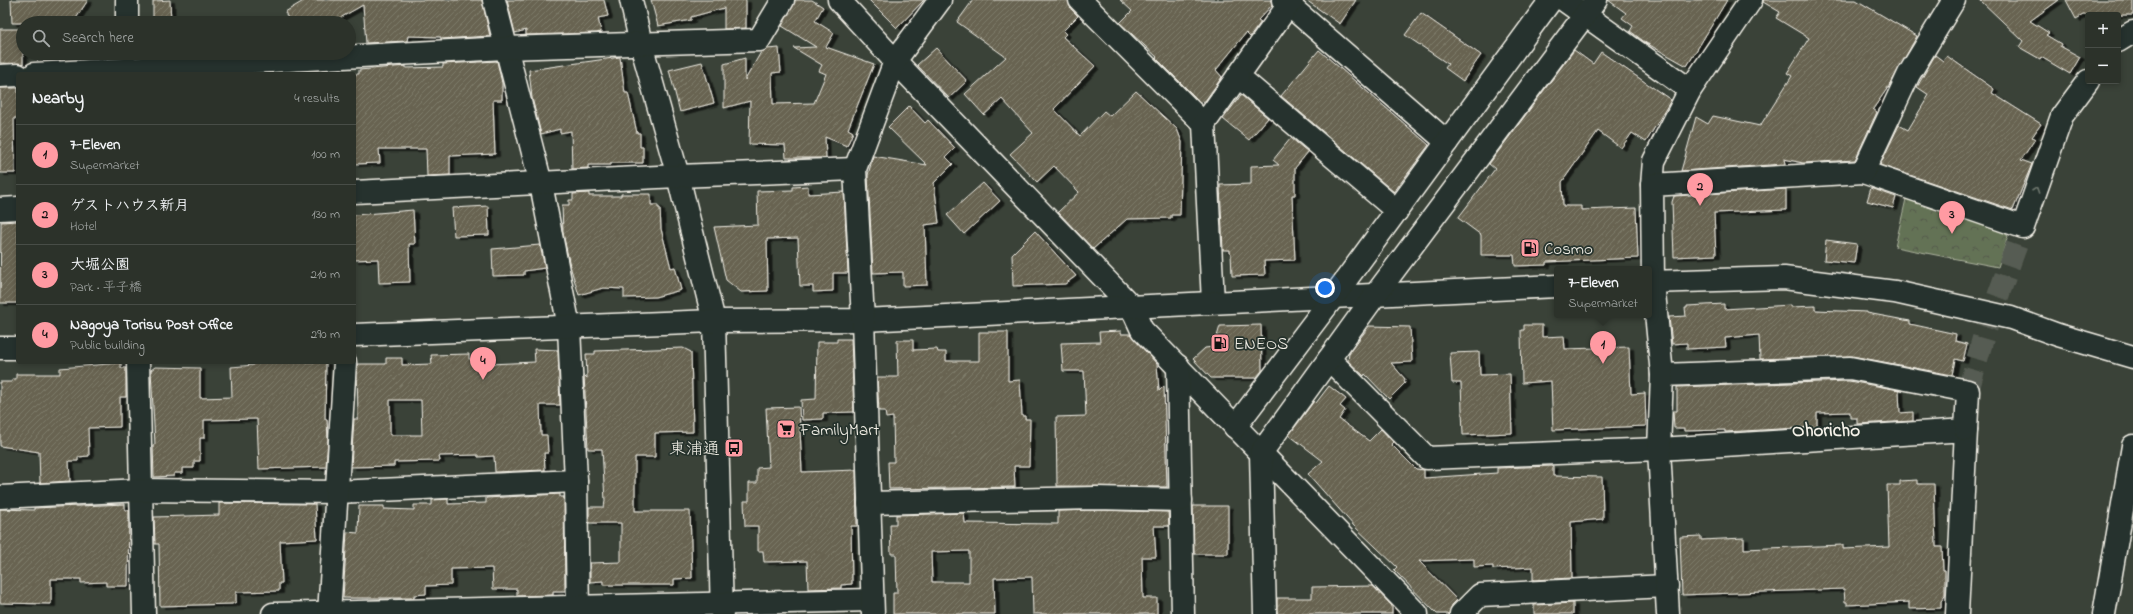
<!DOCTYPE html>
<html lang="en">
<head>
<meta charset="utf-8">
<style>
	body { margin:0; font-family:"Indie Flower","Klee One",sans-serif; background:#343a32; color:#f1f3f6 }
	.controls { position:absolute; right:12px; top:12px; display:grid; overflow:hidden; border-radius:4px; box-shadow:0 2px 6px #0003 }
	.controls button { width:36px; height:36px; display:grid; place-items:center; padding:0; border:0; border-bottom:1px solid #484d47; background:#2c322a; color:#f1f3f6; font:20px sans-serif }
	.you { position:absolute; left:1325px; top:288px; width:14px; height:14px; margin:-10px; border:3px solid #fff; border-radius:50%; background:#1a73e8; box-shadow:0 0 0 6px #1a73e833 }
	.badge { display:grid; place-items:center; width:26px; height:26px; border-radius:50%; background:#ff9aa2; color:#111; font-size:13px; font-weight:700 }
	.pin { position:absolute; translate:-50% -33px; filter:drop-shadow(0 1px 2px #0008) }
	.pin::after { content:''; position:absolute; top:21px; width:14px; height:12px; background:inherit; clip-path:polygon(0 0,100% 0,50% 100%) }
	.popup { position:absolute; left:1554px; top:266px; width:98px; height:52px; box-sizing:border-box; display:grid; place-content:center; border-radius:4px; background:#2c322a; filter:drop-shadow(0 1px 3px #0005); font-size:13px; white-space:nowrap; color:#a6aaa8 }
	.popup b { font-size:15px; color:#f1f3f6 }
	.popup::after { content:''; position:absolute; left:50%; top:100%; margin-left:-8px; border:8px solid transparent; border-top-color:#2c322a }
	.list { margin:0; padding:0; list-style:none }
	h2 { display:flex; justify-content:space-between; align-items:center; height:52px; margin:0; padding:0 16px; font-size:17px }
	h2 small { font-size:13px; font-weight:400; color:#a6aaa8 }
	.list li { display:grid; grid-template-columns:26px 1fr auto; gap:12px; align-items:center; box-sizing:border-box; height:60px; padding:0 16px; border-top:1px solid #484d47 }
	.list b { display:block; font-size:15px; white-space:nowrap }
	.list p { margin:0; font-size:13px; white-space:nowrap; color:#a6aaa8 }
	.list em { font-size:13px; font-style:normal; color:#a6aaa8 }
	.icon { flex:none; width:22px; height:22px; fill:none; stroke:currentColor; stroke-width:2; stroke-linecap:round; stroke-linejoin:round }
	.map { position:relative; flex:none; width:2133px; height:614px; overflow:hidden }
	.search { position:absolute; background:#2c322a; box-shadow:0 2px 6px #0003; left:16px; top:16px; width:340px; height:44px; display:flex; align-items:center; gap:10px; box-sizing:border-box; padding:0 14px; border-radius:22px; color:#a6aaa8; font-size:15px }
	.panel { position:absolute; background:#2c322a; box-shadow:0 2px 6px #0003; left:16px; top:72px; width:340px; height:292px; border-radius:4px }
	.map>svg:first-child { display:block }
</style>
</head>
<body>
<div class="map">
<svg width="2133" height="614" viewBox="0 0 2133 614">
	<defs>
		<pattern id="forest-crowns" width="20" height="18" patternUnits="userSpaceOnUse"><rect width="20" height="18" fill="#637254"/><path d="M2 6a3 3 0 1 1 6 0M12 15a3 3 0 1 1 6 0" fill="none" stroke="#555b4c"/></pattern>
		<pattern id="building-hatch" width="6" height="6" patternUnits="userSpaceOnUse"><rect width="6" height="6" fill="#686451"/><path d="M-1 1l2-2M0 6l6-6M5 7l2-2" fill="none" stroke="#7e7b6a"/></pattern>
		<filter id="shadow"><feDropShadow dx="4.5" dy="2.5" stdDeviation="0" flood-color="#0009"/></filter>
	</defs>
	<rect width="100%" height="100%" fill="#3a4238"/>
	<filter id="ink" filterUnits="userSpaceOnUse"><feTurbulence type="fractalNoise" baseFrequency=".025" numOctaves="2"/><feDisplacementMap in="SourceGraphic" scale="8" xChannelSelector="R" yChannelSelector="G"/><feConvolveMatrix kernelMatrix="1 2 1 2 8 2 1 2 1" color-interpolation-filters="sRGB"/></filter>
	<g filter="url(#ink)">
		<polygon fill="url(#forest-crowns)" stroke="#acb29e" points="1906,199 2003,232 2008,236 1998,267 1895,247"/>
		<g fill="url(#building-hatch)" stroke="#f4f1e8" fill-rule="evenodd" filter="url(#shadow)">
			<polygon points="11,0 88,0 73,23 12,23"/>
			<polygon points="170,0 171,23 153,23 153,1"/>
			<polygon points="305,0 482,0 490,36 441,39 441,37 408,36 407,41 366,43 363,5 331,23 290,23 285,12"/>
			<polygon points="507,0 604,0 608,16 598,18 601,32 597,33 526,35 526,30 515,33"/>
			<polygon points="651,0 746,0 746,28 724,29 724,8 691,17 691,20 658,26"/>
			<polygon points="795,0 812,0 823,7 815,21 834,33 826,47 874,64 848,129 853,132 847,146 825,137 826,158 786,158 785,145 749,144 750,101 724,108 724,64 745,58 745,80 761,52 767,49 779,48 781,72 772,73 773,104 814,103 826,74 819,71 822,65 794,48 816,47 782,26"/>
			<polygon points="869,0 924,0 897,28"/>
			<polygon points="973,0 1068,0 1071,9 1078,16 1063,31 1066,34 1063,37 1095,66 1054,109 1080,136 1104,111 1110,116 1136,91 1177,129 1182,142 1180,215 1171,215 1171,218 1127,219 1093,249 1058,212 1079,192 1054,166 1037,182 1010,154 1033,133 1002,99 984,115 965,94 1006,57 957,22"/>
			<polygon points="1120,0 1271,0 1272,5 1258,20 1261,22 1250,37 1246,33 1216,70 1222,77 1205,101 1200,102 1156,58 1157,57 1120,23 1132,11"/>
			<polygon points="1306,0 1356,0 1340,24"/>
			<polygon points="1608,0 1727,0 1687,66 1646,43 1630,31 1633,26 1622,18 1626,13"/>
			<polygon points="1763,0 1856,0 1917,36 1891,83 1873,109 1877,112 1855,160 1803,163 1784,159 1785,164 1681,171 1696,117 1708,124 1713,116 1760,126 1792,76 1787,73 1809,38 1776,18 1780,12 1763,2"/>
			<polygon points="1980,0 2059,0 2030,21 2049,33 2046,35 2061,44 2060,46 2080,57 2070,74 2041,57 2040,59 2019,47 2023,41"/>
			<polygon points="2066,0 2133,0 2133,15 2083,15 2076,19"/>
			<polygon points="1421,13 1481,55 1463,81 1445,68 1448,64 1405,35"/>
			<polygon points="0,29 23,29 23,64 0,63"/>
			<polygon points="936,48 967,81 949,98 917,65"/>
			<polygon points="1319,50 1429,145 1394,192 1281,96"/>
			<polygon points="1574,50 1593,64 1601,52 1671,100 1646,142 1632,133 1621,148 1598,131 1562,182 1563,206 1581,206 1581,210 1636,208 1638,258 1546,262 1546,265 1515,266 1514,255 1481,255 1481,235 1458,218 1495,169 1489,164"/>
			<polygon points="1935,55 1943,61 1947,56 1994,89 1992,93 2041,124 2032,137 2035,139 2021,160 2032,164 2013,210 1880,165 1899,125 1908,130 1929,95 1917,87"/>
			<polygon points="620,57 625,93 628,93 637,133 640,133 640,147 643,147 643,163 611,163 611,165 588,165 588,168 572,169 571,131 560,133 560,129 541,134 532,98 529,70"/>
			<polygon points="497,61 502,83 502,100 493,100 495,154 450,156 450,175 427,176 426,149 379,149 380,163 354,164 354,74 359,74 359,70 406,66 406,68 443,67 443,64"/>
			<polygon points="702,62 714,103 680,112 669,70"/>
			<polygon points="0,88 18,88 18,118 14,118 15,173 0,173"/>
			<polygon points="1241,95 1268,118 1249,140 1223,119"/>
			<polygon points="909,106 925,123 928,120 955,148 946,157 953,164 934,183 939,223 925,225 927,285 903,286 903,272 873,273 868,175 873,156 927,165 888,127"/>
			<polygon points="1291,138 1308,152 1295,168 1295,195 1292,195 1295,260 1264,261 1265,275 1232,276 1231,253 1230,253 1230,250 1223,250 1220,185 1251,184 1251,166 1279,165 1273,160"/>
			<polygon points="983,183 1000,201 964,234 947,215"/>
			<polygon points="808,186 808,194 844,192 848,273 833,273 833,291 813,292 813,286 800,286 798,238 767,239 768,291 741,292 726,280 714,227 758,225 757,191 793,190 793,187"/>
			<polygon points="1871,188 1896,197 1893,208 1867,201"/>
			<polygon points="1786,189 1786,210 1714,213 1716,255 1674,257 1672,202 1674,196"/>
			<polygon points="589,193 589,196 621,196 621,194 651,194 651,205 658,205 658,208 660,208 661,229 671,268 675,267 681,290 655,297 624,298 624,289 603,288 579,295 570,266 563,233 562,205 569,205 569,200 573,200 573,194"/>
			<polygon points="488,206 489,235 454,236 452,208"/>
			<polygon points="413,210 415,244 409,244 410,282 379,283 378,259 354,260 354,215"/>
			<polygon points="18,221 18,303 0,303 1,222"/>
			<polygon points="1035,231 1076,276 1065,284 1013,286 1012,254"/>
			<polygon points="1826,240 1857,244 1854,263 1824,260"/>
			<polygon points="540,245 545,268 524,271 524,275 493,276 492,249"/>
			<polygon points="1724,304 1724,309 1791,305 1791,307 1815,306 1815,310 1867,312 1867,313 1910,321 1910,324 1956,334 1955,341 1967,344 1963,361 1955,359 1952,375 1852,356 1760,359 1759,335 1725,338 1726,347 1687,349 1687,343 1672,344 1669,317 1686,316 1685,308 1687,308 1687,306"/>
			<polygon points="1261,325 1262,371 1256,378 1211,378 1193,359 1205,348 1214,347 1220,326"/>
			<polygon points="1524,325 1542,325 1542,337 1564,336 1565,349 1629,347 1631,394 1645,393 1646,426 1553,430 1551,381 1522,383 1521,330 1524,330"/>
			<polygon points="1369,326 1410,327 1412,362 1391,363 1405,379 1404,381 1405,383 1389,399 1365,374 1364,376 1348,361 1349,353"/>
			<polygon points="1121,331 1121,334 1130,334 1157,364 1159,391 1164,386 1167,487 1057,486 1056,417 1086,416 1084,371 1063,371 1061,343 1100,342 1099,332"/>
			<polygon points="979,332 1008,332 1008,381 1020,380 1022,416 1025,416 1025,419 1030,419 1029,466 1014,466 1015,487 889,489 888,462 894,462 893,417 886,418 885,411 879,411 877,377 898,377 897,340 913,340 913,350 937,349 938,352 946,352 946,361 979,361"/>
			<polygon points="837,339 851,339 854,412 823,413 823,419 802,420 801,400 816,399 817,342 837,342"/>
			<polygon points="683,348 691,352 693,432 655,433 655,457 635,457 635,511 690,511 692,578 674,579 674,585 603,585 603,581 590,582 590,563 621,562 621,523 589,523 589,507 604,507 605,501 602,449 588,449 584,375 587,378 586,354 595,354 595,351"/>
			<path d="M534,349L558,350L560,405H540L541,435H547L548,453H544L545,470L495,472L494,456L478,457V455L439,456L440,461L394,462V466L351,467L354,419H358L357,364H386V358H402V365L432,364L431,355L469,354V359L489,358V364L535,362ZM390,400H421L422,435H390Z"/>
			<polygon points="1479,352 1480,375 1510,374 1512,433 1463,435 1461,383 1452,383 1450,353"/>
			<polygon points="254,362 326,362 325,419 327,419 328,440 326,467 259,469 257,419 204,420 204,438 200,438 200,461 194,461 194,468 182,468 182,473 174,473 174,476 154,477 153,445 155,444 151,370 155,367 200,368 200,398 232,397 231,367 254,365"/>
			<polygon points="121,363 121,368 126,368 126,397 120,397 120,427 88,428 89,456 78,457 78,461 69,461 70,481 40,483 39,452 0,446 0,382 12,382 12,379 16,379 16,374 60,374 60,368"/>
			<polygon points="1849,381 1899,390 1900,413 1913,412 1913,421 1857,424 1857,418 1850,418 1850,412 1817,413 1817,427 1725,432 1725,430 1684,431 1684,428 1674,428 1673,411 1677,411 1677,387"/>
			<polygon points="1329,386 1346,399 1340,406 1345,410 1339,419 1369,441 1381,429 1393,442 1391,444 1416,469 1424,470 1424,478 1497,473 1497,468 1553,466 1553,476 1602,477 1603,519 1571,522 1572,578 1533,580 1533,567 1493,569 1493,566 1474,567 1474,559 1419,561 1457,600 1452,605 1449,614 1437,614 1394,570 1397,567 1354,526 1308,474 1323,461 1289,435 1314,401 1316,403"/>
			<polygon points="799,407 802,472 856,470 857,526 851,526 852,584 841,585 841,588 808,589 807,561 764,562 763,551 758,551 758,526 745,526 744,501 749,501 749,483 757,483 757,468 769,467 766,408"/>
			<polygon points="1917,480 1917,484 1934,484 1936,547 1942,547 1943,570 1945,570 1945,596 1941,601 1941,608 1909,609 1909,602 1847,605 1847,602 1845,602 1844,589 1682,595 1680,537 1701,536 1701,540 1744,538 1744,549 1843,545 1843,549 1889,547 1887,485 1900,485 1900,481"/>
			<polygon points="560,494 560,497 564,497 565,591 553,591 553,595 517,596 517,589 493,589 492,568 451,569 451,585 426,586 426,594 414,595 414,598 343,598 347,532 358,533 359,506 384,506 384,509 414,510 414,505 432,505 432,500 448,499 448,504 486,503 486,498"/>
			<polygon points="219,503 315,504 317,539 280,541 282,583 279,583 279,591 236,592 236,602 232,604 160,606 159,544 155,544 154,517 219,515"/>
			<polygon points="125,504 125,510 129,510 128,586 106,586 106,582 81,583 81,579 51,579 51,604 0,603 0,509 34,510 34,508"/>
			<polygon points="1193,506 1228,506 1228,554 1194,554"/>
			<path d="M1096,510L1168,512L1169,526H1154L1156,557H1142L1143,598H1157V614H1033L1032,577L994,578L995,614H893V593H897L896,554H891L890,524H896V515L964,513L965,523L1058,524V511ZM969,551V582H932L931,552Z"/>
			<polygon points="1373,586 1392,606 1392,614 1277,614 1277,598 1312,598 1312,587"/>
			<polygon points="1573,603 1573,614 1534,614 1534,605"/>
		</g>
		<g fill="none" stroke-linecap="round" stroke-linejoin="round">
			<polyline stroke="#565c52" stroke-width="22" stroke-dasharray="22 11" stroke-linecap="butt" points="1968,391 1984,335 2023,227"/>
			<g stroke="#f4f1e8" stroke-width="25">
				<g id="minor">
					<polyline points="127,0 127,23"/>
					<polyline points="494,0 541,184 569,327 576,481 578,614"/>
					<polyline points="631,0 641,44 678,176 714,321 722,614"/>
					<polyline points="839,0 895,61 1131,306 1142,330 1417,614"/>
					<polyline points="1080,0 1204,124"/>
					<polyline points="1283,0 1447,142"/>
					<polyline points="1292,0 1238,76 1397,211"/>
					<polyline points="1564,0 1690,90"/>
					<polyline points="2118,41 2133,32"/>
					<polyline points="34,74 505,48 759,40 783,0"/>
					<polyline points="0,76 18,75"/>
					<polyline points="1863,172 2023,227 2062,116 2088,81"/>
					<polyline points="1652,185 1654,161 1690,90 1751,0"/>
					<polyline points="354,192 678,176 855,169"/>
					<polyline points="0,209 18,208"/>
					<polyline points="1649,282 1784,278 1895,292 2011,318 2058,335 2133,357"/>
					<polyline points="1213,302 1204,124 1238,76"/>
					<polyline points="354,335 714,321 863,320 1557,286"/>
					<polyline points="0,348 18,348"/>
					<polyline points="1329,359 1427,458 1659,449 1966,430 1957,614"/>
					<polyline points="138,362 144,614"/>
					<polyline points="1178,366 1183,614"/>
					<polyline points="1662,375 1850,368 1968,391 1966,430"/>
					<polyline points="1235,427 1334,296 1551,0"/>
					<polyline points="0,497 141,490 337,492 576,481"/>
					<polyline points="869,503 1096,498 1181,500"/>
					<polyline points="273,614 872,600"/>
					<polyline points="329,614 345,362"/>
					<polyline points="873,614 863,320 855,169 895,61 940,0"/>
					<polyline points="1265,614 1261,453 1376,294 1596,0"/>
					<polyline points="1461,614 1480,595 1667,586"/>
					<polyline points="1668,614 1659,449 1662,375 1653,282 1652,185 1863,172 1909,74 1954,0"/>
					<polyline points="2104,614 2133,446"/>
				</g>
			</g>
			<use href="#minor" stroke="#26332d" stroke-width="22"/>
		</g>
		<defs><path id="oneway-chevron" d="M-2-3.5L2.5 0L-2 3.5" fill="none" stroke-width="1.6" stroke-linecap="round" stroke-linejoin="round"/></defs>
		<use stroke="#6e766e" href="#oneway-chevron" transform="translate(2036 190) rotate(-71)"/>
	</g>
	<defs>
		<g id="fuel-square" transform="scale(1)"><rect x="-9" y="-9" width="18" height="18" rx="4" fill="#ff9aa2" stroke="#26332d"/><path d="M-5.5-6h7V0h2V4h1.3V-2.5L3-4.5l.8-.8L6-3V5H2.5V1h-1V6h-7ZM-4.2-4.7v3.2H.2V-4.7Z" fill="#111"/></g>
		<g id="supermarket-square" transform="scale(1)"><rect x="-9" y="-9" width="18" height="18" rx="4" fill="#ff9aa2" stroke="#26332d"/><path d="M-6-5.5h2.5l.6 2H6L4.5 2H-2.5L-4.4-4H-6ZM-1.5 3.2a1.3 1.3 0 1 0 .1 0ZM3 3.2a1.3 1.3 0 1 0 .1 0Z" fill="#111"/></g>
		<g id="bus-square" transform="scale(1)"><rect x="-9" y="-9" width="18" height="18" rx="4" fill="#ff9aa2" stroke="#26332d"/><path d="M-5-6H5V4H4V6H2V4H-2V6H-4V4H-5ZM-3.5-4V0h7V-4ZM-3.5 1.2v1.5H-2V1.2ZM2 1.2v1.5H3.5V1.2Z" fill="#111"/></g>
	</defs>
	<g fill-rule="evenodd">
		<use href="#fuel-square" x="1530" y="248"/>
		<use href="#fuel-square" x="1220" y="343"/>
		<use href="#supermarket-square" x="786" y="429"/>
		<use href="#bus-square" x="734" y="448"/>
	</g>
	<g text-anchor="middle" stroke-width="3.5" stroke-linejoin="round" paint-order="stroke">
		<g font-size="17" fill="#f4f1e8" stroke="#26332d" text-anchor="start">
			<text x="1544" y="254">Cosmo</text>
			<text x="1234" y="349">ENEOS</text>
			<text x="800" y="435">FamilyMart</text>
			<text x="720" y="454" text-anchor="end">東浦通</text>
		</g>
		<g font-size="19" font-weight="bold" fill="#f4f1e8" stroke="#26332d">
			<text x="1826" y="436">Ohoricho</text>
		</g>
	</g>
</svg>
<div class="controls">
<button>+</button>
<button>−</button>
</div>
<div class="you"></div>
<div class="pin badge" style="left:1603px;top:364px">1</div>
<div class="popup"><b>7-Eleven</b>Supermarket</div>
<div class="pin badge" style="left:1700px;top:206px">2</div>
<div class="pin badge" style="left:1952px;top:234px">3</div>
<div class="pin badge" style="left:483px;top:380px">4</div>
<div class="search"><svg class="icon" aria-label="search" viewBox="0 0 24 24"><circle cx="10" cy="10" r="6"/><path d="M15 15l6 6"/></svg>Search here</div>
<section class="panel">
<h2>Nearby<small>4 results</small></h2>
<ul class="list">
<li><span class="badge">1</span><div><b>7-Eleven</b><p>Supermarket</p></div><em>100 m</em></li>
<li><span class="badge">2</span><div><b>ゲストハウス新月</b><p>Hotel</p></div><em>130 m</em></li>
<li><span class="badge">3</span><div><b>大堀公園</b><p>Park · 平子橋</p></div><em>210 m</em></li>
<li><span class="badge">4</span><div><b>Nagoya Torisu Post Office</b><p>Public building</p></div><em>290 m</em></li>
</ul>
</section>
</div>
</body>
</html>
